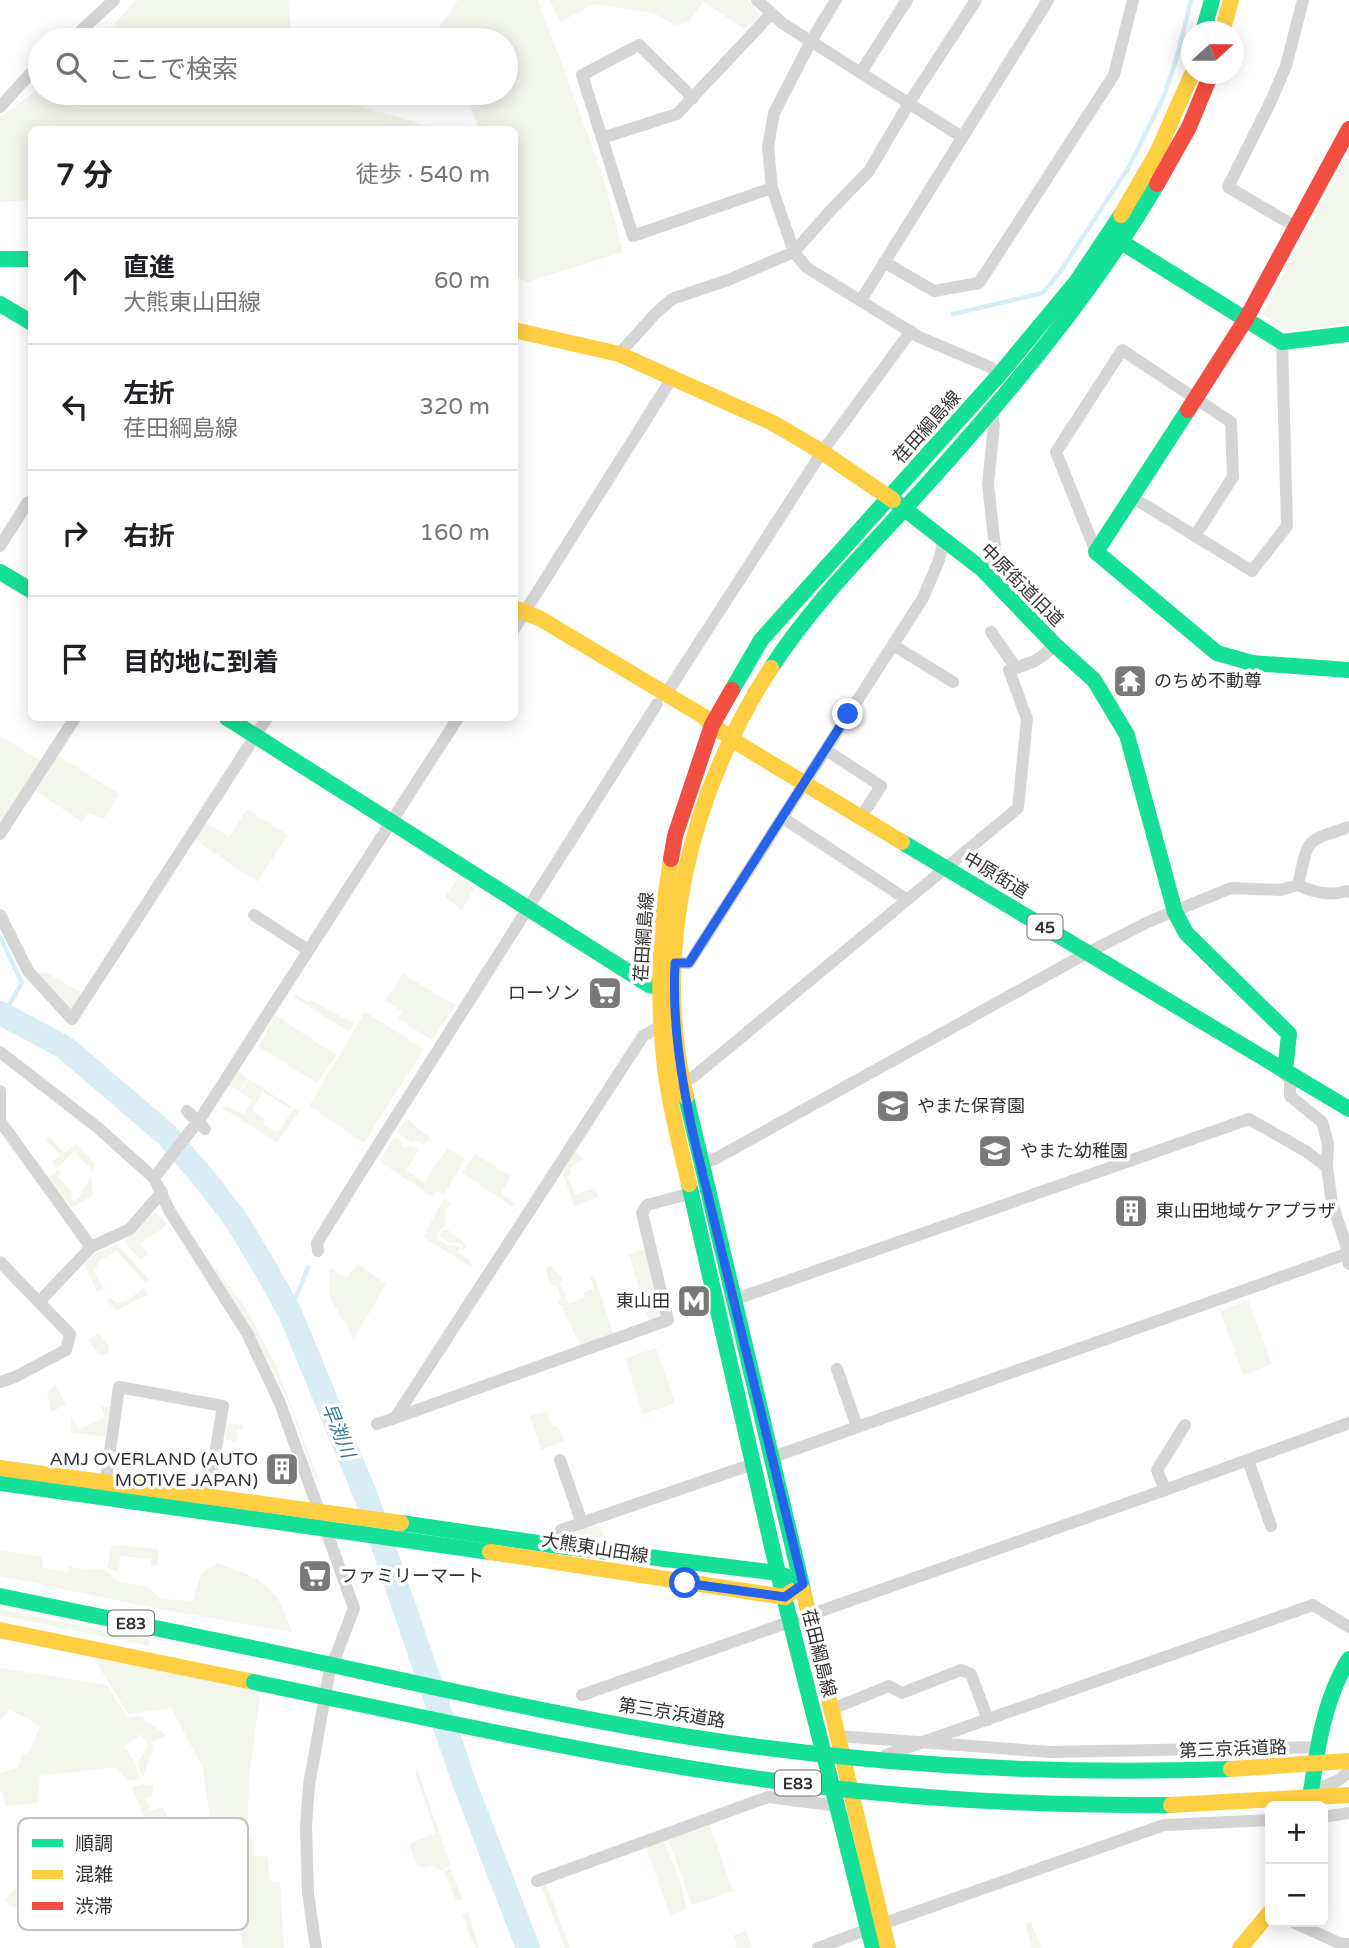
<!DOCTYPE html>
<html lang="ja">
<head>
<meta charset="utf-8">
<style>
	body { margin:0; font-family:"Varela Round","Noto Sans JP",sans-serif; background:#f2f2f2; color:#202124 }
	.controls { position:absolute; right:21px; bottom:21px; display:grid; overflow:hidden; border-radius:10px; box-shadow:0 4px 18px #0003 }
	.controls button { width:63px; height:63px; display:grid; place-items:center; padding:0; border:0; border-bottom:2px solid #e0e0e0; background:#fff; color:#202124; font:35px sans-serif }
	.compass { position:absolute; left:1181px; top:21px; width:63px; height:63px; border-radius:50%; background:#fff; box-shadow:0 4px 18px #0003; rotate:69deg }
	.stop { position:absolute; width:21px; height:21px; margin:-16px; border:5px solid #2563eb; border-radius:50%; background:#fff }
	.stop.end { background:#2563eb; border-color:#fff; box-shadow:0 2px 7px #0008 }
	.list { margin:0; padding:0; list-style:none }
	h2 { display:flex; justify-content:space-between; align-items:center; height:91px; margin:0; padding:0 28px; font-size:30px }
	h2 small { font-size:23px; font-weight:400; color:#757577 }
	.list li { display:grid; grid-template-columns:46px 1fr auto; gap:21px; align-items:center; box-sizing:border-box; height:126px; padding:0 28px; border-top:2px solid #e0e0e0 }
	.list b { display:block; font-size:26px; white-space:nowrap }
	.list p { margin:0; font-size:23px; white-space:nowrap; color:#757577 }
	.list em { font-size:23px; font-style:normal; color:#757577 }
	.icon { flex:none; width:38px; height:38px; fill:none; stroke:currentColor; stroke-width:2; stroke-linecap:round; stroke-linejoin:round }
	.map { position:relative; flex:none; width:1349px; height:1948px; overflow:hidden }
	.search { position:absolute; background:#fff; box-shadow:0 4px 18px #0003; left:28px; top:28px; width:490px; height:77px; display:flex; align-items:center; gap:18px; box-sizing:border-box; padding:0 24px; border-radius:38px; color:#757577; font-size:26px }
	.panel { position:absolute; background:#fff; box-shadow:0 4px 18px #0003; left:28px; top:126px; width:490px; height:595px; border-radius:10px }
	.map>svg:first-child { display:block }
</style>
</head>
<body>
<div class="map">
<svg width="1349" height="1948" viewBox="0 0 1349 1948">
	<rect width="100%" height="100%" fill="#fff"/>
	<g fill="#f3f6ed">
		<polygon points="136,0 288,0 292,40 100,40"/>
		<polygon points="458,0 538,0 601,170 623,252 527,282 515,276 514,130 479,129 465,93 506,93 506,40 445,40 440,25"/>
		<polygon points="550,0 748,0 761,15 744,29 704,2 687,23 675,25 654,13 594,4 560,22"/>
		<polygon points="40,88 40,93 313,93 429,126 433,129 32,130 31,200 0,202 0,117"/>
		<polygon points="1345,158 1349,160 1349,324 1287,331 1262,314"/>
		<polygon points="0,735 42,762 0,828"/>
		<polygon points="52,751 119,794 104,819 88,813 82,822 30,787"/>
		<polygon points="247,809 288,835 257,882 190,836 202,819 229,837"/>
		<polygon points="458,878 475,887 462,910 445,897"/>
		<polygon points="30,972 47,973 88,996 72,1019"/>
		<polygon points="403,974 455,1005 432,1040 398,1019 402,1012 386,1000"/>
		<polygon points="295,994 308,1002 311,1000 354,1024 349,1032 294,997"/>
		<polygon points="365,1012 424,1049 364,1143 309,1106"/>
		<polygon points="275,1015 336,1055 317,1083 259,1047"/>
		<polygon points="237,1071 248,1079 239,1091 228,1084"/>
		<polygon points="249,1079 292,1107 291,1109 263,1092 252,1110 265,1119 263,1125 278,1132 294,1108 300,1110 277,1143 223,1108 226,1106 244,1114 252,1100 240,1092"/>
		<polygon points="407,1119 430,1138 423,1145 415,1140 412,1142 397,1133"/>
		<polygon points="49,1137 64,1153 76,1143 96,1165 93,1170 74,1152 57,1168 52,1162 60,1155 46,1139"/>
		<polygon points="394,1137 400,1140 403,1147 412,1146 419,1150 406,1170 424,1182 448,1148 465,1160 444,1194 437,1191 433,1197 380,1162"/>
		<polygon points="575,1151 583,1159 570,1168 571,1174 567,1176 575,1194 595,1188 598,1197 574,1207 563,1173"/>
		<polygon points="475,1154 511,1176 501,1193 515,1204 513,1207 462,1173"/>
		<polygon points="58,1170 61,1172 58,1176 72,1193 71,1198 74,1201 80,1197 80,1194 91,1178 93,1195 72,1208 49,1178"/>
		<polygon points="444,1199 451,1204 446,1209 444,1227 438,1232 437,1238 448,1245 460,1246 461,1249 456,1251 470,1260 471,1267 423,1237"/>
		<polygon points="156,1212 167,1225 140,1244 148,1254 141,1259 129,1248 124,1239 135,1233 151,1214"/>
		<polygon points="447,1229 467,1245 463,1251 462,1244 450,1243 440,1237 441,1232"/>
		<polygon points="117,1244 149,1280 146,1284 117,1251 100,1260 94,1271 103,1288 97,1292 84,1263 96,1253"/>
		<polygon points="645,1249 662,1317 650,1324 629,1255"/>
		<polygon points="205,1254 246,1309 275,1363 318,1478 315,1480 290,1406 256,1338"/>
		<polygon points="357,1264 386,1284 354,1339 329,1296 329,1268 347,1277"/>
		<polygon points="551,1266 563,1279 559,1282 569,1304 585,1297 584,1293 595,1288 590,1277 594,1275 614,1335 580,1346 563,1309 564,1306 557,1304 561,1298 557,1287 549,1283 546,1269"/>
		<path d="M144,1288L147,1294L146,1297C135,1298 126,1307 116,1311L107,1301L111,1298L116,1303L125,1302Z"/>
		<polygon points="1248,1300 1272,1364 1243,1375 1220,1311"/>
		<polygon points="99,1333 109,1346 108,1352 102,1356 87,1340"/>
		<polygon points="656,1348 675,1403 643,1414 625,1358"/>
		<polygon points="56,1385 66,1405 51,1412 47,1392"/>
		<polygon points="101,1406 110,1407 105,1437 71,1432 71,1418 80,1429 105,1418"/>
		<polygon points="547,1412 553,1426 558,1427 564,1441 541,1450 530,1416"/>
		<polygon points="228,1423 243,1425 242,1430 238,1429 236,1442 225,1439"/>
		<polygon points="599,1525 605,1535 587,1544 573,1541 577,1529"/>
		<polygon points="112,1545 159,1549 158,1565 151,1565 151,1559 121,1556 118,1572 107,1568"/>
		<path d="M0,1550L41,1557L43,1568L67,1572L69,1566L83,1570H105L117,1581L148,1587L162,1599L193,1601L201,1573L218,1563C262,1579 277,1584 292,1632L154,1608L0,1576Z"/>
		<polygon points="0,1609 150,1640 149,1646 0,1615"/>
		<polygon points="94,1659 243,1685 260,1696 249,1776 247,1838 254,1840 254,1855 268,1857 269,1880 280,1882 284,1948 243,1948 235,1905 212,1835 203,1768 171,1708 128,1714"/>
		<polygon points="0,1668 107,1685 128,1718 141,1716 166,1735 152,1743 153,1747 143,1777 138,1762 148,1746 142,1734 124,1746 134,1761 140,1779 128,1781 115,1767 40,1776 37,1803 6,1806 0,1788 0,1773 18,1768 22,1755 30,1751 40,1726 9,1709 0,1721"/>
		<polygon points="418,1771 450,1865 442,1871 433,1865 422,1868 415,1862 410,1846 413,1842 436,1833 415,1772"/>
		<polygon points="142,1784 153,1785 152,1796 146,1799 150,1810 163,1807 168,1818 148,1826 132,1787"/>
		<polygon points="709,1823 733,1891 692,1905 668,1838"/>
		<polygon points="663,1840 676,1870 687,1909 670,1916 646,1847"/>
		<polygon points="450,1868 462,1899 456,1900 449,1882 443,1872"/>
		<polygon points="32,1874 37,1883 35,1890 24,1892 32,1911 26,1917 19,1909 10,1906 6,1900 19,1884"/>
		<polygon points="545,1881 570,1948 565,1948 540,1883"/>
		<polygon points="468,1912 479,1948 475,1948 462,1914"/>
		<polygon points="1031,1922 1041,1948 1032,1948 1025,1924"/>
		<polygon points="746,1931 752,1948 734,1948 737,1946 734,1935"/>
	</g>
	<g fill="none" stroke-linecap="round" stroke-linejoin="round">
		<g stroke="#d9edf4" stroke-width="4.5">
			<polyline points="953,314 1043,293 1060,272 1129,167 1164,96 1177,57 1191,0"/>
			<polyline points="0,937 22,983 3,1015"/>
			<polyline points="290,1313 308,1267"/>
		</g>
		<polyline stroke="#d9edf4" stroke-width="24" points="0,1013 64,1047 166,1134 212,1188 238,1223 268,1273 290,1313 367,1499 464,1782 528,1948"/>
		<g stroke="#d5d5d5" stroke-width="12">
			<polyline points="757,0 782,23 962,137"/>
			<polyline points="836,0 811,41 774,113 768,147 772,188 794,252 806,267 919,337 990,367 999,375"/>
			<polyline points="71,40 114,0"/>
			<polyline points="861,72 907,0"/>
			<polyline points="693,98 639,45 582,75 633,236 772,188"/>
			<polyline points="0,107 40,63"/>
			<polyline points="602,138 677,114 771,14"/>
			<polyline points="1296,227 1228,187 1271,101 1286,66 1303,0"/>
			<polyline points="884,262 934,291 979,283 1114,75 1133,0"/>
			<polyline points="861,300 1048,0"/>
			<polyline points="619,354 655,314 672,299 728,280 794,252 830,211 869,171 909,103 976,0"/>
			<polyline points="1132,497 1252,571 1287,526 1282,342"/>
			<polyline points="0,546 28,502"/>
			<polyline points="1096,552 1056,452 1122,350 1231,422 1233,477 1195,536"/>
			<polyline points="983,570 993,559 995,548 988,484 994,425 991,410"/>
			<polyline points="514,629 672,378"/>
			<polyline points="991,632 1016,668 1035,661 1056,646"/>
			<polyline points="893,645 953,682"/>
			<polyline points="666,694 822,452 911,331"/>
			<polyline points="826,750 881,786 861,817"/>
			<polyline points="783,818 906,899"/>
			<polyline points="0,834 75,718"/>
			<path d="M1298,885C1313,892 1330,897 1346,891L1349,892"/>
			<polyline points="0,915 28,971 72,1019 267,718"/>
			<polyline points="254,915 308,950"/>
			<polyline points="675,963 689,963 923,598 939,560 944,539"/>
			<polyline points="0,1052 97,1127 154,1178 169,1210 247,1333 280,1403 354,1608 329,1674 309,1785 306,1827 308,1893 316,1948"/>
			<polyline points="1285,1072 1290,1082 1290,1096 1322,1122 1328,1143 1327,1167 1332,1203 1346,1245 1349,1264"/>
			<polyline points="682,1079 692,1078 1018,808 1027,719 1009,670 1016,668"/>
			<polyline points="0,1091 0,1121 91,1247"/>
			<polyline points="187,1111 205,1129"/>
			<path d="M700,1164L715,1159L1087,953L1148,922L1231,888L1280,890L1298,885C1309,838 1303,842 1349,827"/>
			<polyline points="154,1178 202,1116 458,718"/>
			<polyline points="318,1251 317,1243 361,1172 657,704"/>
			<polyline points="0,1262 70,1334 66,1350 15,1377 0,1382"/>
			<polyline points="733,1300 1249,1119 1307,1152 1327,1167"/>
			<polyline points="39,1302 91,1247 130,1229 162,1192"/>
			<polyline points="837,1369 857,1427"/>
			<polyline points="395,1418 668,1320 642,1213 647,1205 692,1193"/>
			<polyline points="377,1424 395,1418 643,1036 661,1026"/>
			<polyline points="773,1457 1349,1253"/>
			<polyline points="560,1460 582,1523"/>
			<polyline points="1248,1460 1271,1526"/>
			<polyline points="105,1487 119,1387 223,1406 208,1496"/>
			<polyline points="1165,1490 1157,1470 1185,1425"/>
			<polyline points="559,1546 561,1530 753,1464"/>
			<polyline points="582,1695 1165,1490 1349,1423"/>
			<polyline points="832,1709 889,1686 902,1693 961,1670 971,1674 988,1720"/>
			<polyline points="838,1736 1050,1752 1319,1747"/>
			<polyline points="886,1755 1313,1605 1349,1627"/>
			<polyline points="1313,1791 1339,1780 1349,1772"/>
			<polyline points="1323,1817 1349,1813"/>
			<polyline points="537,1881 768,1797 838,1806"/>
			<polyline points="1293,1922 1341,1944 1349,1944"/>
			<polyline points="882,1924 1164,1825 1270,1820"/>
			<polyline points="818,1948 868,1929"/>
		</g>
		<g stroke="#16e098" stroke-width="16">
			<polyline points="1203,32 1212,0"/>
			<polyline points="1123,243 1282,342 1349,334"/>
			<polyline points="0,259 32,259"/>
			<polyline points="0,304 32,323"/>
			<polyline points="1188,410 1096,552 1217,653 1252,663 1349,670"/>
			<polyline points="893,500 983,570 1056,646 1094,680 1127,735 1175,912 1186,933 1289,1034 1285,1071"/>
			<polyline points="0,572 32,591"/>
			<path d="M771,668C815,600 874,543 929,482C1013,388 1093,293 1157,184"/>
			<polyline points="732,690 761,640 999,375 1077,281 1121,215"/>
			<polyline points="227,718 649,985 670,990"/>
			<polyline points="902,842 1349,1109"/>
			<polyline points="686,1097 803,1590"/>
			<polyline points="689,1184 778,1573 873,1948"/>
			<polyline points="0,1483 490,1552"/>
			<polyline points="401,1523 559,1546 778,1573 787,1577"/>
			<polyline points="0,1596 262,1650"/>
			<path d="M1309,1806C1316,1757 1322,1702 1349,1659"/>
		</g>
		<g stroke="#ffcf43" stroke-width="16">
			<polyline points="1222,32 1231,0"/>
			<polyline points="1121,215 1157,153 1192,74"/>
			<polyline points="514,330 619,354 773,423 822,452 893,500"/>
			<polyline points="514,608 539,618 703,716 712,725 744,747 902,842"/>
			<path d="M671,859C659,929 657,998 665,1068C670,1107 680,1146 689,1184"/>
			<path d="M686,1097C651,950 690,793 771,668"/>
			<polyline points="0,1468 401,1523"/>
			<polyline points="490,1552 785,1597 791,1592"/>
			<polyline points="803,1590 888,1948"/>
			<polyline points="0,1630 254,1682"/>
			<polyline points="1240,1948 1270,1912"/>
		</g>
		<g stroke="#f24e42" stroke-width="16">
			<polyline points="1157,184 1189,127 1211,74"/>
			<polyline points="1188,410 1246,319 1349,129"/>
			<polyline points="671,859 675,836 712,725 732,690"/>
		</g>
		<g stroke="#16e098" stroke-width="16">
			<path d="M262,1650C409,1681 555,1716 703,1739C878,1766 1054,1775 1231,1769"/>
			<path d="M254,1682C437,1720 620,1762 806,1785C927,1800 1049,1806 1171,1805"/>
		</g>
		<g stroke="#ffcf43" stroke-width="16">
			<polyline points="1231,1769 1349,1761"/>
			<polyline points="1171,1805 1349,1795"/>
		</g>
	</g>
	<g fill="none" stroke-linecap="round" stroke-linejoin="round">
		<path stroke="#2563eb" stroke-width="9" d="M685,1583L785,1597L803,1584L693,1134C681,1078 672,1021 675,963H689L848,714"/>
	</g>
	<defs>
		<g id="temple-square" transform="scale(1.75)"><rect x="-9" y="-9" width="18" height="18" rx="4" fill="#797979" stroke="#fff"/><path d="M0-6L5-2H3V0L6.5 2.5H4V6H1.5V3h-3V6H-4V2.5H-6.5L-3 0V-2H-5Z" fill="#fff"/></g>
		<g id="supermarket-square" transform="scale(1.75)"><rect x="-9" y="-9" width="18" height="18" rx="4" fill="#797979" stroke="#fff"/><path d="M-6-5.5h2.5l.6 2H6L4.5 2H-2.5L-4.4-4H-6ZM-1.5 3.2a1.3 1.3 0 1 0 .1 0ZM3 3.2a1.3 1.3 0 1 0 .1 0Z" fill="#fff"/></g>
		<g id="school-square" transform="scale(1.75)"><rect x="-9" y="-9" width="18" height="18" rx="4" fill="#797979" stroke="#fff"/><path d="M0-5L7-2L0 1L-7-2ZM-4 1L0 2.5L4 1V4Q0 6-4 4Z" fill="#fff"/></g>
		<g id="building-square" transform="scale(1.75)"><rect x="-9" y="-9" width="18" height="18" rx="4" fill="#797979" stroke="#fff"/><path d="M-4-6H4V6H1V3H-1V6H-4ZM-2.5-4.3h1.7v1.8h-1.7ZM.8-4.3h1.7v1.8H.8ZM-2.5-1h1.7V.8h-1.7ZM.8-1h1.7V.8H.8Z" fill="#fff"/></g>
		<g id="metro-square" transform="scale(1.75)"><rect x="-9" y="-9" width="18" height="18" rx="4" fill="#797979" stroke="#fff"/><path d="M-5.5 5V-5H-3L0 0L3-5H5.5V5H3V-.5L0 4L-3-.5V5Z" fill="#fff"/></g>
	</defs>
	<g fill-rule="evenodd">
		<use href="#temple-square" x="1130" y="681"/>
		<use href="#supermarket-square" x="605" y="993"/>
		<use href="#school-square" x="893" y="1106"/>
		<use href="#school-square" x="995" y="1151"/>
		<use href="#building-square" x="1131" y="1211"/>
		<use href="#metro-square" x="694" y="1301"/>
		<use href="#building-square" x="282" y="1469"/>
		<use href="#supermarket-square" x="315" y="1576"/>
	</g>
	<g text-anchor="middle" stroke-width="7" stroke-linejoin="round" paint-order="stroke">
		<g fill="#fff" stroke="#6f6f6f" stroke-width="2">
			<rect x="1027.5" y="914.5" width="35" height="25" rx="5"/>
			<rect x="108" y="1610.5" width="46" height="25" rx="5"/>
			<rect x="775" y="1770.5" width="46" height="25" rx="5"/>
		</g>
		<g font-size="16" font-weight="bold" fill="#313131">
			<text x="1045" y="933">45</text>
			<text x="131" y="1629">E83</text>
			<text x="798" y="1789">E83</text>
		</g>
		<g font-size="18" fill="#313131" stroke="#fff">
			<text transform="translate(927 427) rotate(-48)" y="6">荏田綱島線</text>
			<text transform="translate(1022 585) rotate(45)" y="6">中原街道旧道</text>
			<text transform="translate(996 875) rotate(31)" y="6">中原街道</text>
			<text transform="translate(644 937) rotate(-86)" y="6">荏田綱島線</text>
			<text transform="translate(595 1548) rotate(9)" y="6">大熊東山田線</text>
			<text transform="translate(819 1653) rotate(76)" y="6">荏田綱島線</text>
			<text transform="translate(672 1713) rotate(9)" y="6">第三京浜道路</text>
			<text transform="translate(1233 1749) rotate(-2)" y="6">第三京浜道路</text>
		</g>
		<g font-size="18" fill="#313131" stroke="#fff" text-anchor="start">
			<text x="1154" y="687">のちめ不動尊</text>
			<text x="580" y="999" text-anchor="end">ローソン</text>
			<text x="917" y="1112">やまた保育園</text>
			<text x="1020" y="1157">やまた幼稚園</text>
			<text x="1156" y="1217">東山田地域ケアプラザ</text>
			<text x="670" y="1307" text-anchor="end">東山田</text>
			<text x="258" y="1465" text-anchor="end">AMJ OVERLAND (AUTO<tspan x="258" dy="21">MOTIVE JAPAN)</tspan></text>
			<text x="340" y="1582">ファミリーマート</text>
		</g>
		<g font-size="19" font-style="italic" fill="#357a95" stroke="#fff">
			<text transform="translate(339 1430) rotate(68)" y="7">早渕川</text>
		</g>
	</g>
	<rect x="18" y="1818" width="230" height="112" rx="10" fill="#fff" stroke="#c1c1c1" stroke-width="2"/>
	<rect x="32" y="1839" width="31" height="8" fill="#16e098"/>
	<rect x="32" y="1870" width="31" height="9" fill="#ffcf43"/>
	<rect x="32" y="1902" width="31" height="8" fill="#f24e42"/>
	<g font-size="19" fill="#313131">
		<text x="75" y="1850">順調</text>
		<text x="75" y="1881">混雑</text>
		<text x="75" y="1913">渋滞</text>
	</g>
</svg>
<div class="controls">
<button>+</button>
<button>−</button>
</div>
<svg class="compass" viewBox="-18 -18 36 36"><path d="M0-13l5 13h-10z" fill="#e53935"/><path d="M0 13l5-13h-10z" fill="#757577"/></svg>
<div class="stop" style="left:685px;top:1583px"></div>
<div class="stop end" style="left:848px;top:714px"></div>
<div class="search"><svg class="icon" aria-label="search" viewBox="0 0 24 24"><circle cx="10" cy="10" r="6"/><path d="M15 15l6 6"/></svg>ここで検索</div>
<section class="panel">
<h2>7 分<small>徒歩 · 540 m</small></h2>
<ul class="list">
<li><svg class="icon" aria-label="ahead" viewBox="0 0 24 24"><path d="M12 20V5M6 11l6-6 6 6"/></svg><div><b>直進</b><p>大熊東山田線</p></div><em>60 m</em></li>
<li><svg class="icon" aria-label="left" viewBox="0 0 24 24"><path d="M17 20v-9H6M10 6l-5 5 5 5"/></svg><div><b>左折</b><p>荏田綱島線</p></div><em>320 m</em></li>
<li><svg class="icon" aria-label="right" viewBox="0 0 24 24"><path d="M7 20v-9h11M14 6l5 5-5 5"/></svg><div><b>右折</b></div><em>160 m</em></li>
<li><svg class="icon" aria-label="arrive" viewBox="0 0 24 24"><path d="M6 21V4h12l-3 4 3 4H6"/></svg><div><b>目的地に到着</b></div></li>
</ul>
</section>
</div>
</body>
</html>
